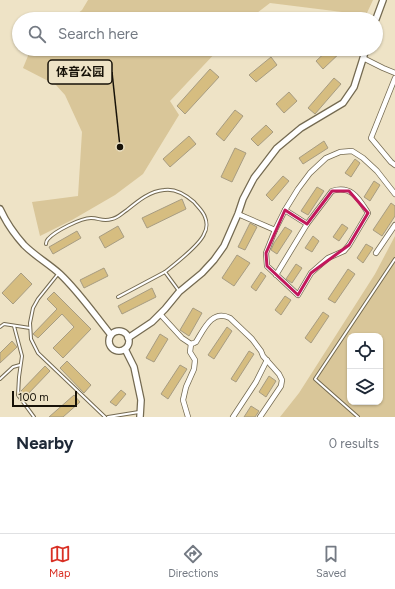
<!DOCTYPE html>
<html lang="en">
<head>
<meta charset="utf-8">
<style>
	body { margin:0; font-family:Figtree,"Noto Sans SC",sans-serif; background:#f6f6f7; color:#1f2937 }
	.controls { position:absolute; right:12px; bottom:12px; display:grid; overflow:hidden; border-radius:8px; box-shadow:0 1px 3px #0004 }
	.controls button { width:36px; height:36px; display:grid; place-items:center; padding:0; border:0; border-bottom:1px solid #e0e1e3; background:#fff; color:#1f2937; font:20px sans-serif }
	.scale { position:absolute; left:12px; bottom:10px; width:65px; box-sizing:border-box; padding-left:4px; border:2px solid #171208; border-top:0; font-size:11px; line-height:14px; white-space:nowrap; color:#171208; -webkit-text-stroke:3px #eee3c6; paint-order:stroke }
	.list { margin:0; padding:0; list-style:none }
	h2 { display:flex; justify-content:space-between; align-items:center; height:52px; margin:0; padding:0 16px; font-size:17px }
	h2 small { font-size:13px; font-weight:400; color:#747a83 }
	.icon { flex:none; width:22px; height:22px; fill:none; stroke:currentColor; stroke-width:2; stroke-linecap:round; stroke-linejoin:round }
	.map { position:relative; flex:none; width:395px; height:417px; overflow:hidden }
	.search { position:absolute; background:#fff; box-shadow:0 1px 3px #0004; left:12px; right:12px; top:12px; height:44px; display:flex; align-items:center; gap:10px; box-sizing:border-box; padding:0 14px; border-radius:22px; color:#747a83; font-size:15px }
	.sheet { height:116px; background:#fff }
	nav { display:flex; justify-content:space-around; align-items:center; box-sizing:border-box; height:56px; border-top:1px solid #e0e1e3; background:#fff; font-size:11px; color:#747a83 }
	nav a { display:grid; justify-items:center; gap:2px }
	nav .on { color:#d93025 }
	.map>svg:first-child { display:block }
</style>
</head>
<body>
<div class="map">
<svg width="395" height="417" viewBox="0 0 395 417">
	<rect width="100%" height="100%" fill="#eee3c6"/>
	<g fill="#d9c699" fill-rule="evenodd">
		<polygon points="88,0 373,0 366,15 270,3 249,19 71,19 82,10"/>
		<polygon points="33,49 219,49 170,101 179,115 143,174 115,195 72,220 40,236 32,202 78,196 82,132 65,95 56,85 23,68 30,51"/>
		<path d="M395,236V417H280L299,393L375,274ZM350,336H380V402H350Z"/>
	</g>
	<g fill="#d6bd80" stroke="#a79c81">
		<polygon points="329,49 344,49 323,69 316,61"/>
		<polygon points="271,57 277,65 256,82 249,75"/>
		<polygon points="210,69 219,77 185,114 177,106"/>
		<polygon points="334,78 341,84 315,114 308,108"/>
		<polygon points="289,92 297,101 284,113 276,104"/>
		<polygon points="235,110 243,116 224,141 216,134"/>
		<polygon points="266,125 273,132 258,146 251,139"/>
		<polygon points="189,136 196,144 170,167 163,159"/>
		<polygon points="324,141 328,148 303,164 299,158"/>
		<polygon points="235,148 246,153 232,182 221,177"/>
		<polygon points="355,159 360,163 351,177 345,173"/>
		<polygon points="283,176 289,181 272,201 266,195"/>
		<polygon points="374,181 380,185 370,201 364,197"/>
		<polygon points="317,187 324,191 308,215 301,211"/>
		<polygon points="182,199 186,209 147,228 142,218"/>
		<polygon points="391,203 395,206 395,216 382,236 373,230"/>
		<polygon points="250,223 257,227 245,250 238,247"/>
		<polygon points="342,224 348,228 339,241 333,237"/>
		<polygon points="118,226 124,237 105,248 99,237"/>
		<polygon points="285,227 292,231 277,254 271,250 274,243"/>
		<polygon points="77,231 81,238 53,254 49,247"/>
		<polygon points="313,236 319,241 312,252 305,248"/>
		<polygon points="366,244 373,248 363,263 357,258"/>
		<polygon points="237,255 250,263 234,286 222,278"/>
		<polygon points="296,264 302,268 292,283 286,279"/>
		<polygon points="104,268 108,276 84,288 80,280"/>
		<polygon points="348,269 355,274 335,303 328,299"/>
		<polygon points="261,272 266,276 256,291 251,287"/>
		<polygon points="21,273 32,284 13,304 2,293"/>
		<polygon points="152,288 156,297 122,314 118,306"/>
		<polygon points="54,292 91,329 63,358 53,348 74,327 62,314 38,338 33,334 57,309 47,299"/>
		<polygon points="285,296 291,300 281,315 275,310"/>
		<polygon points="193,308 202,313 189,336 180,330"/>
		<polygon points="323,312 329,316 311,343 305,338"/>
		<polygon points="227,327 232,331 214,359 208,355"/>
		<polygon points="160,334 168,339 154,362 146,358"/>
		<polygon points="12,341 17,347 0,363 0,353"/>
		<polygon points="249,351 254,354 236,382 231,379"/>
		<polygon points="67,361 91,385 84,393 60,368"/>
		<polygon points="180,365 187,369 168,399 161,394"/>
		<polygon points="45,366 50,371 26,396 21,391"/>
		<polygon points="269,376 276,381 266,397 259,392"/>
		<polygon points="121,390 126,394 116,406 110,402"/>
		<polygon points="74,395 80,402 63,417 49,417"/>
		<polygon points="251,406 259,411 255,417 244,417"/>
	</g>
	<g fill="none" stroke-linecap="round" stroke-linejoin="round">
		<g stroke="#746a51" stroke-width="4">
			<g id="service">
				<path d="M46,244C46,242 46,241 48,239C55,231 81,218 91,218C100,218 102,222 112,219C118,218 122,213 127,210C138,201 150,191 164,190C175,188 186,195 194,202C198,207 203,211 205,217C207,222 207,229 204,234C200,245 175,264 165,272L179,291"/>
				<polyline points="58,274 38,299 33,308 30,323 31,339 38,353 105,417"/>
				<polyline points="118,297 165,272"/>
				<polyline points="14,326 22,356 19,377 18,395 34,417"/>
				<polyline points="0,327 4,324 30,328"/>
				<polyline points="0,379 13,367 20,365"/>
				<polyline points="108,417 139,412"/>
				<polyline points="358,417 315,379 395,259"/>
			</g>
		</g>
		<g stroke="#746a51" stroke-width="6">
			<g id="minor">
				<polyline points="363,58 383,68 395,73"/>
				<polyline points="395,78 371,138 391,162 395,165"/>
				<polyline points="285,210 307,224"/>
				<polyline points="238,214 275,230"/>
				<polyline points="376,253 395,225"/>
				<path d="M276,275L307,224L332,191C352,185 359,199 368,213L349,245L344,251L328,258L311,273L298,295L267,266L266,253L275,230L285,210L298,189L310,173L326,158L340,152L352,151L363,158L377,171L395,194"/>
				<path d="M160,314L182,338L191,344L194,343L196,342C204,329 212,309 230,318L252,339L261,351L263,356L279,374L282,380L281,386L260,417"/>
				<polyline points="188,417 183,400 186,387 194,369 195,360 190,352 191,344"/>
				<polyline points="233,417 256,382 267,360"/>
			</g>
		</g>
		<g stroke="#746a51" stroke-width="8">
			<g id="tertiary">
				<polyline points="376,19 383,0"/>
				<path d="M0,209C6,222 14,234 24,245C35,256 49,264 60,274C79,292 94,314 111,335"/>
				<circle cx="119" cy="341" r="10"/>
				<polyline points="128,338 152,322 165,309 179,292 202,273 214,260 224,246 238,214 243,199 254,178 277,148 301,128 343,103 354,87 366,49"/>
				<polyline points="125,349 134,367 141,400 140,417"/>
			</g>
		</g>
		<use href="#service" stroke="#fff" stroke-width="2"/>
		<use href="#minor" stroke="#fff" stroke-width="4.5"/>
		<use href="#tertiary" stroke="#fff" stroke-width="5.5"/>
	</g>
	<path fill="none" stroke="#c2185b" stroke-width="3" stroke-linejoin="round" d="M332,191H349L368,213L349,245L311,273L298,295L267,266L266,253L285,210L307,224Z"/>
	<path fill="none" stroke="#171208" stroke-width="1.5" d="M120 147L112 72"/>
	<circle fill="#171208" stroke="#eee3c6" stroke-width="1.5" cx="120" cy="147" r="4"/>
	<rect fill="#eee3c6" stroke="#171208" stroke-width="1.5" x="48" y="60" width="64" height="24" rx="4"/>
	<g font-size="12" text-anchor="middle" font-weight="bold" fill="#171208">
		<text x="80" y="76">体音公园</text>
	</g>
</svg>
<div class="controls">
<button><svg class="icon" aria-label="locate" viewBox="0 0 24 24"><circle cx="12" cy="12" r="6"/><path d="M12 2v4M12 18v4M2 12h4M18 12h4"/></svg></button>
<button><svg class="icon" aria-label="layers" viewBox="0 0 24 24"><path d="M12 4l9 5-9 5-9-5zM3 14l9 5 9-5"/></svg></button>
</div>
<div class="scale">100 m</div>
<div class="search"><svg class="icon" aria-label="search" viewBox="0 0 24 24"><circle cx="10" cy="10" r="6"/><path d="M15 15l6 6"/></svg>Search here</div>
</div>
<section class="sheet">
<h2>Nearby<small>0 results</small></h2>
<ul class="list">
</ul>
</section>
<nav>
<a class="on"><svg class="icon" aria-label="map" viewBox="0 0 24 24"><path d="M3 6l6-2 6 2 6-2v14l-6 2-6-2-6 2zM9 4v14M15 6v14"/></svg>Map</a>
<a><svg class="icon" aria-label="directions" viewBox="0 0 24 24"><path d="M12 3l9 9-9 9-9-9zM9 14v-3h6M13 9l2 2-2 2"/></svg>Directions</a>
<a><svg class="icon" aria-label="saved" viewBox="0 0 24 24"><path d="M7 4h10v16l-5-4-5 4z"/></svg>Saved</a>
</nav>
</body>
</html>
